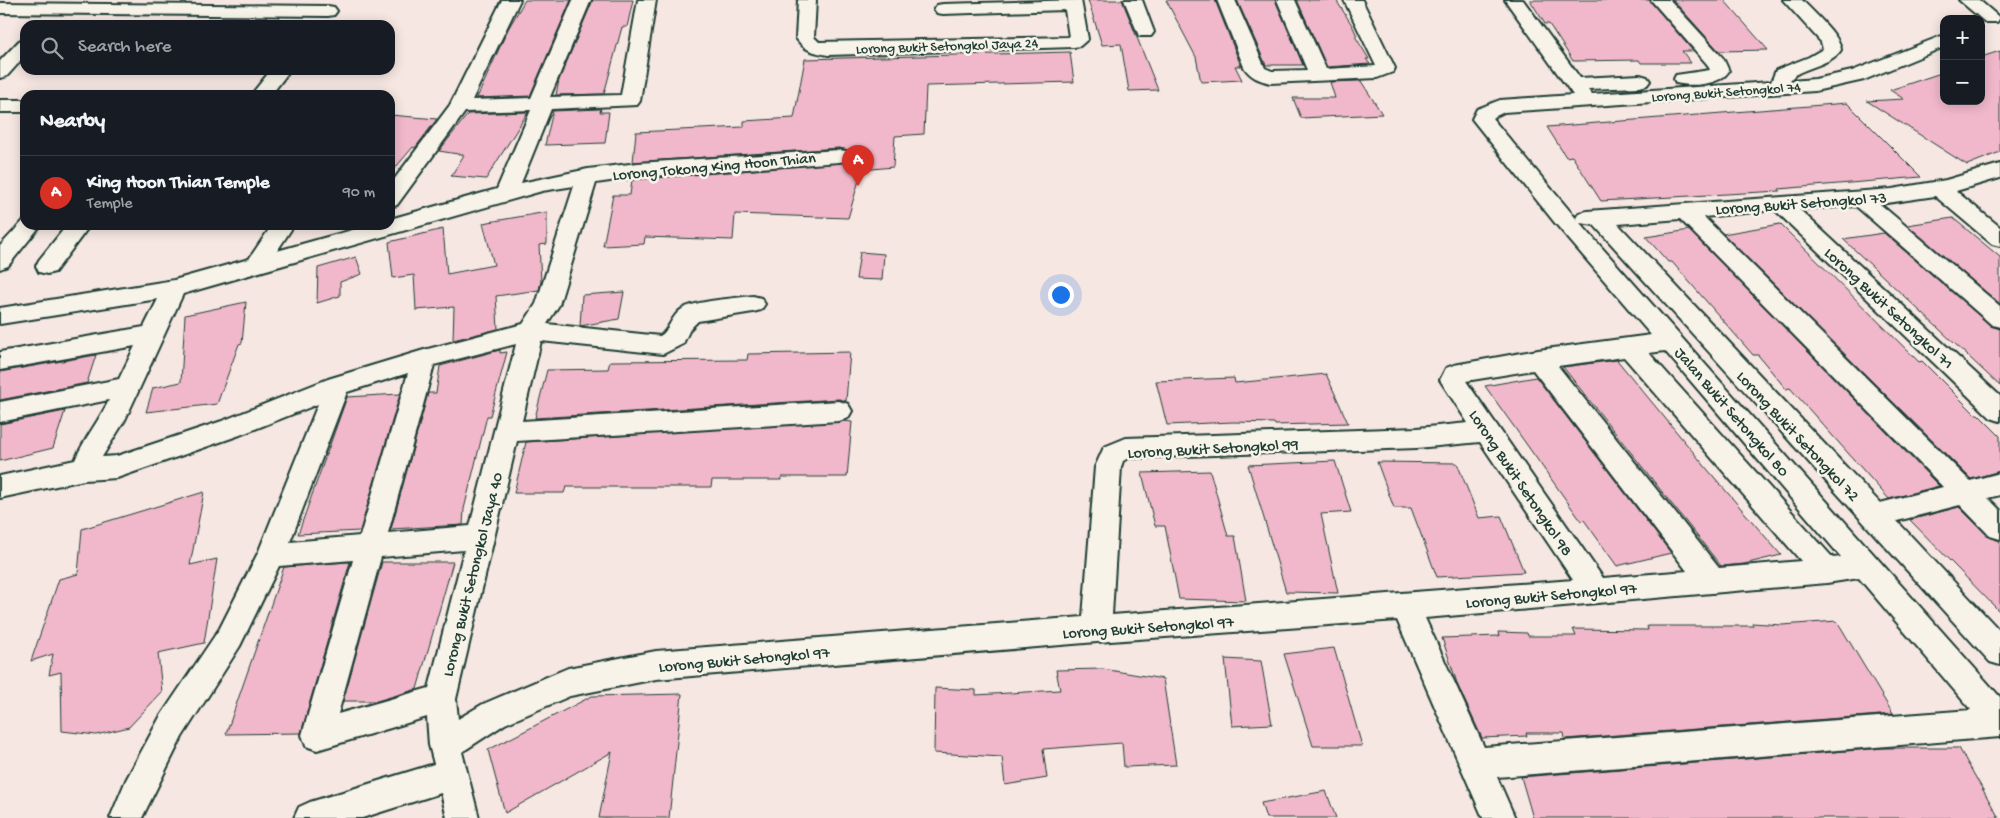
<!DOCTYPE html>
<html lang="en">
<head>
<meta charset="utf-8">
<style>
	body { margin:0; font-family:"Gochi Hand",sans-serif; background:#20242c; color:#f1f3f6 }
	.controls { position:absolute; right:15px; top:15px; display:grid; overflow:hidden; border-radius:10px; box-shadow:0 2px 12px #0003 }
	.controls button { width:45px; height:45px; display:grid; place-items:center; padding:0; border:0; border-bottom:1px solid #363941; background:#171b24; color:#f1f3f6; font:25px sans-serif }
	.you { position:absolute; left:1060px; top:294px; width:18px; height:18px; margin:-12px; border:4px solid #fff; border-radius:50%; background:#1a73e8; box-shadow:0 0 0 8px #1a73e833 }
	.badge { display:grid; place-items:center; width:32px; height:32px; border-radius:50%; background:#d93025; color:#fff; font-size:16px; font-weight:700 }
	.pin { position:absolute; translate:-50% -41px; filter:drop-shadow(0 1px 2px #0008) }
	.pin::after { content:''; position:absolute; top:26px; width:18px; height:15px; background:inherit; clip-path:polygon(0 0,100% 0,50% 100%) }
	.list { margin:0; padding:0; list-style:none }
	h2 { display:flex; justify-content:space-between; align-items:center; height:65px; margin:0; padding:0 20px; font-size:21px }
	h2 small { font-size:16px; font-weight:400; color:#9ea1a6 }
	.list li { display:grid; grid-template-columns:32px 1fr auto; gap:15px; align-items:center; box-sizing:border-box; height:75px; padding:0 20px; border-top:1px solid #363941 }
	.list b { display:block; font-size:19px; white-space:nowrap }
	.list p { margin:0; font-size:16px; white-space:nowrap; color:#9ea1a6 }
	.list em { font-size:16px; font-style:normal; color:#9ea1a6 }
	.icon { flex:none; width:28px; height:28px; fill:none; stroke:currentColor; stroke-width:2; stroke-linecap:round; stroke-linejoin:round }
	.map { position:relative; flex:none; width:2000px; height:818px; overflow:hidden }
	.search { position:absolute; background:#171b24; box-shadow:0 2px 12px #0003; left:20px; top:20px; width:375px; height:55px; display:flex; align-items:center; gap:12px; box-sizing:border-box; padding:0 18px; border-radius:15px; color:#9ea1a6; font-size:19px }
	.panel { position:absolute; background:#171b24; box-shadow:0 2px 12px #0003; left:20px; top:90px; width:375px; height:140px; border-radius:15px }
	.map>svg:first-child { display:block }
</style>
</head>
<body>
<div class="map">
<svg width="2000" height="818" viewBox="0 0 2000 818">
	<rect width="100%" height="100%" fill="#f6e7e2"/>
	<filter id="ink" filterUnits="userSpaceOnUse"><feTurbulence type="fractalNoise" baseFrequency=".02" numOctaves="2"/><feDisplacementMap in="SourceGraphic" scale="10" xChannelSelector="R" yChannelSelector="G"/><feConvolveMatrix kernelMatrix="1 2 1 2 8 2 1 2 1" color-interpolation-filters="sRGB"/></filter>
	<g filter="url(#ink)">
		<g fill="#f1b8cb" stroke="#1f3d34">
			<polygon points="525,0 571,0 530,96 477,98 508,29"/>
			<polygon points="593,0 633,0 627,27 622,27 604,94 556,95 559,80"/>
			<polygon points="1088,0 1122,0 1158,90 1129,91 1121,44 1102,45"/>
			<polygon points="1166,0 1215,0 1241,66 1235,66 1242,80 1201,82 1196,57"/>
			<polygon points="1237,0 1275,0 1303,65 1266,65"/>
			<polygon points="1297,0 1336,0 1352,25 1357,36 1355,36 1369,59 1366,59 1370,64 1327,67"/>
			<polygon points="1530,0 1649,0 1693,51 1682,51 1691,63 1641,63 1639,60 1573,61 1549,24 1545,24"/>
			<polygon points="1673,0 1724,0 1768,50 1719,51"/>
			<polygon points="2000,51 2000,152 1967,165 1867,101 1904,99 1890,90 1944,72 1944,101 1981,101 1981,57"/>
			<polygon points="1070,52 1074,82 926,86 924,134 895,136 893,167 862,170 848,218 735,214 733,240 645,237 644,244 603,246 613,195 630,195 632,180 848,162 851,157 848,150 839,148 633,162 636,132 744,127 744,121 794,118 805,59"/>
			<polygon points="1361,81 1382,114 1301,118 1293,98 1335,98 1330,82"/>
			<polygon points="1847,103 1921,177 1779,189 1780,191 1601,201 1572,156 1566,157 1547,127"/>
			<polygon points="601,109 600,112 609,112 605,143 545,145 553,111"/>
			<polygon points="528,112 486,179 451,176 464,155 439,151 468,114"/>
			<polygon points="390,115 437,119 415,148 413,147 390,174"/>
			<polygon points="547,212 547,244 539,245 541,281 539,290 496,296 498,329 453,340 454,307 416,310 414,275 393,278 389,242 443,229 447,274 494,265 483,223"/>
			<polygon points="1953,218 2000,257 2000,304 1907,225"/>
			<polygon points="1780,224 1919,362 1922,361 1975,414 1978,414 2000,436 2000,471 1971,479 1723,234"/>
			<polygon points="1689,230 1939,486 1889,499 1790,388 1786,389 1758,355 1753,355 1672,262 1668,262 1646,237"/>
			<polygon points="1884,233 1991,326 2000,329 2000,386 1843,239"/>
			<polygon points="860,252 884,254 882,280 856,279"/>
			<polygon points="356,257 362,274 340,282 340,296 317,303 318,268"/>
			<polygon points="624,292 619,319 580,326 582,295"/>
			<polygon points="246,302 242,343 239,344 217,404 146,412 153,388 181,382 185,315"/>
			<polygon points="500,350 500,353 507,352 490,416 487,416 464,509 463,525 391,529 428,393 436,393 440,366"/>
			<polygon points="850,352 846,401 839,399 535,418 547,370 608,369 610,361 747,360 748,354"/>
			<polygon points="96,355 87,383 0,400 0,372"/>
			<polygon points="1617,360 1708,470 1781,555 1744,564 1721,566 1563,367"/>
			<polygon points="1326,374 1348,423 1275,425 1274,423 1233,422 1167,425 1156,381 1234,378 1235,383"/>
			<polygon points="1536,377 1671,553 1617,566 1584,520 1581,521 1485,386"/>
			<polygon points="400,394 360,531 298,534 347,397"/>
			<polygon points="65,411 53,448 0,461 0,424"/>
			<polygon points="844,421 852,422 847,477 782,477 781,480 712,480 711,487 566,487 564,493 514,493 526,442"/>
			<polygon points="1335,461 1351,512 1321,514 1338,593 1286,592 1248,465"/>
			<polygon points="1377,462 1457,463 1479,518 1501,516 1524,572 1437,577 1411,508 1394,508"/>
			<polygon points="1210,471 1228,536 1235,536 1246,601 1179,599 1165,526 1155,526 1142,473"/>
			<polygon points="204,492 190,565 217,559 204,643 158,653 162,692 129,727 96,735 62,731 61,672 49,675 53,654 31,661 59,579 78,574 82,529"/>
			<polygon points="1959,507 1989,537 2000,541 2000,612 1910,520"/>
			<polygon points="347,562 350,562 301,733 226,734 284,567"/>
			<polygon points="382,562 453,562 417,689 377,701 343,701"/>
			<polygon points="1837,621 1893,714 1565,739 1564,733 1526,733 1527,736 1482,738 1458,686 1442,638 1499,636 1498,632 1527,633 1528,636 1576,636 1573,629 1648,630 1647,626 1753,626 1752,623 1782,625"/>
			<polygon points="1334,648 1362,746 1313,746 1284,654"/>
			<polygon points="1225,659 1261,661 1272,724 1232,726"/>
			<polygon points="1103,669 1163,679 1176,765 1124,767 1122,743 1043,749 1047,778 1005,785 1002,757 934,753 935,688 976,690 976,695 1060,690 1056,670"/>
			<polygon points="682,694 669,818 599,818 612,752 505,813 488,750 592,696"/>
			<polygon points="1884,748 1959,748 1999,818 1533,818 1521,777"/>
			<polygon points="1326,791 1336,818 1266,818 1261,803"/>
		</g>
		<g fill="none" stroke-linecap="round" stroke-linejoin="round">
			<g stroke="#1f3d34" stroke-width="4">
				<g id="minor">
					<path d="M502,0H520L472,100L531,98L573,0H591L550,97L621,95L638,0H656L640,101L637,105L551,109L521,183L588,169L638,163L839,150L846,151L849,156L846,161L839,162L638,177L596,183L559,305L547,324L660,336C669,331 671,316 682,309C693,301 737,298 753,296L761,298L765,304L761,310L753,312L698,321L690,329L683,344L663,354L541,341L522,421L839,401L848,404L852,411L848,418L839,421L517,441L456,699L458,719L483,704L568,668L656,651L1083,617L1095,467L1104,447L1126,438L1417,428L1468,423L1440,380L1446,368L1454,365L1538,350L1651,335L1555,223L1472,119L1477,109L1500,100L1573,95L1505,0H1523L1580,78L1640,75L1647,77L1650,81L1647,85L1640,87L1588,89L1592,94L1771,82L1776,70L1809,57L1823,49L1821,42L1783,0H1802C1812,11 1841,36 1841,50C1830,67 1795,68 1790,81L1815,79L1852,71L1944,35V47L1864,80L1815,91L1504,112L1492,118L1579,222L1576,218L1579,213L1587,211L1892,189L1946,180L2000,164V178L1956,191L2000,227V246L1992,244L1935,196L1880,204L2000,306V327L1992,325L1856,206L1799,209L2000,396V421L1991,418L1775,210L1704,217L1970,481L2000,473V495L1988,498L2000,510V539L1990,536L1960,505L1897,521L2000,631V665L1990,662L1594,225L1580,223L2000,697V737L1497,777L1515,818H1483L1397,620L1097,642L656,679L570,696L505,724L462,752L479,818H447L441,793L362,818H294L299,807L310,802L434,764L429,745L427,717L317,750L306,746L302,735L353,560L279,566L240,646L182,737L142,818H110L126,780L160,717L220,628L258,553L318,404L240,435L117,478L84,480L0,498V476L75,460C84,439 99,421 109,400L0,422V402L119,379L135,346L0,370V352L144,327L158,299L0,324V308L174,280L249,259L272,225H294L277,251L370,225H390V219L497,189L531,110L465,112L397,205L390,207V185L450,105ZM574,186L536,304L523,324L424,350L328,379L222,421L117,456L102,457L125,420L183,294L542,191ZM1680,219L1943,487L1880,503L1618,224ZM516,344L470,526L388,533L434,365ZM1665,351L1841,557L1833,558L1649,353ZM1624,357L1801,561L1719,568L1558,366ZM1533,370L1687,571L1603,578L1466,381ZM408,373L360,536L290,542L347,392ZM1480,442L1573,580L1112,615L1121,467L1123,461L1129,458L1417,448ZM464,550L429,688L338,714L381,557ZM1859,578L1971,710L1484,747L1425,618L1827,583Z"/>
					<path d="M798,0H816L814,37L819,42L1069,37L1065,10L943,14L937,13L934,9L937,5L943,4L1081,0L1088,39L1080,46L1074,47L828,55C813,52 805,51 796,38Z"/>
					<polygon points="1124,0 1142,0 1154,32 1151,36 1139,36"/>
					<path d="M1217,0H1235L1265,68L1272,71L1307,70L1277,0H1295L1326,69L1376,66L1344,0H1362L1395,68L1393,72L1377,78L1270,83C1259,80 1250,77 1244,67Z"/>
					<path d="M1651,0H1670L1723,58L1729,71C1720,85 1692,87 1676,83L1674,79L1676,75L1710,70L1707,64Z"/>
					<polygon points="1959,0 1979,0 2000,18 1997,22 1985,22"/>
					<polygon points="0,3 328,6 334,7 337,11 334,15 328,16 0,13"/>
					<polygon points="25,39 25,56 7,76 0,78 0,61 19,41"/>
					<polygon points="271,70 290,70 271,95 251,95"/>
					<rect x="0" y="100" width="25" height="12"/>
					<polygon points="25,219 25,225 41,225 8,266 0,269 0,246"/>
					<polygon points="67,225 90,225 55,272 47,274 39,272 36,266 39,260"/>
				</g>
			</g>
			<use href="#minor" fill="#f7f3e8" fill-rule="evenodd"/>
		</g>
	</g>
	<g text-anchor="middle" stroke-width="5" stroke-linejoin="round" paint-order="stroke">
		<g font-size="14" fill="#1f3d34" stroke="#f7f3e8">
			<text transform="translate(947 45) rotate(-2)" y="5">Lorong Bukit Setongkol Jaya 24</text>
			<text transform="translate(1726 91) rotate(-4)" y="5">Lorong Bukit Setongkol 74</text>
		</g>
		<g font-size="16" fill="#1f3d34" stroke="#f7f3e8">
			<text transform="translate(714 165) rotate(-5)" y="6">Lorong Tokong King Hoon Thian</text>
			<text transform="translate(1801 202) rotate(-4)" y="6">Lorong Bukit Setongkol 73</text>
			<text transform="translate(1890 307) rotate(43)" y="6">Lorong Bukit Setongkol 71</text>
			<text transform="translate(1733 411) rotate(49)" y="6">Jalan Bukit Setongkol 80</text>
			<text transform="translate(1799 435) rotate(47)" y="6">Lorong Bukit Setongkol 72</text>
			<text transform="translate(1213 447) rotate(-3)" y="6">Lorong Bukit Setongkol 99</text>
			<text transform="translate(1522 482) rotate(56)" y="6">Lorong Bukit Setongkol 98</text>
			<text transform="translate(471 574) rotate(-76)" y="6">Lorong Bukit Setongkol Jaya 40</text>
			<text transform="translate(1551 594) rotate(-5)" y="6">Lorong Bukit Setongkol 97</text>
			<text transform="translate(1148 626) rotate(-4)" y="6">Lorong Bukit Setongkol 97</text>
			<text transform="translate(744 658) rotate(-5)" y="6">Lorong Bukit Setongkol 97</text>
		</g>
	</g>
</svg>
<div class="controls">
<button>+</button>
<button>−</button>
</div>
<div class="you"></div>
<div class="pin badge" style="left:858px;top:186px">A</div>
<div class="search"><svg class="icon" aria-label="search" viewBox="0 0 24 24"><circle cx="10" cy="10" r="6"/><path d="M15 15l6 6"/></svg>Search here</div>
<section class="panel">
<h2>Nearby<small></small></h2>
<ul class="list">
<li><span class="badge">A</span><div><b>King Hoon Thian Temple</b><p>Temple</p></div><em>90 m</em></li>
</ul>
</section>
</div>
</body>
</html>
